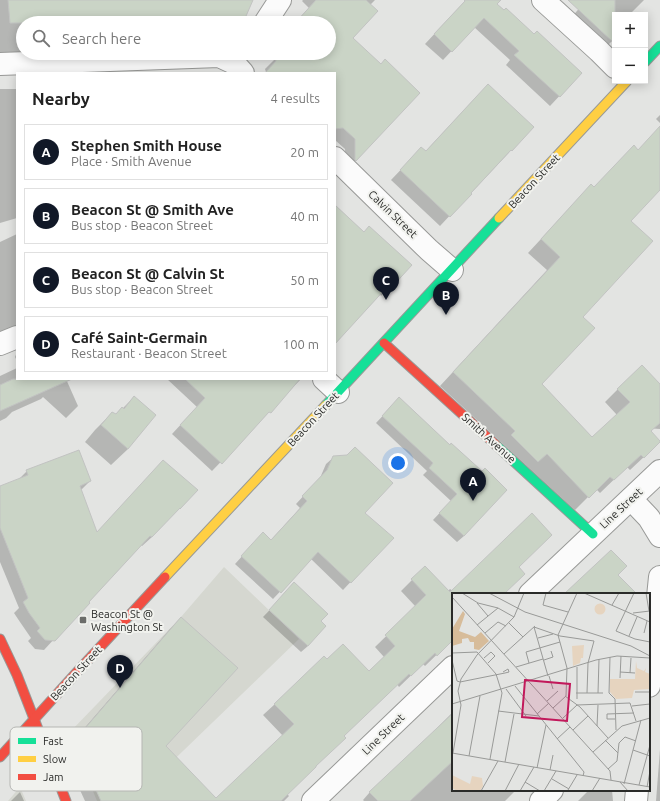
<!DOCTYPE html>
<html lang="en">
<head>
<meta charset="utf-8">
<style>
	body { margin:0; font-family:Ubuntu,sans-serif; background:#f2f2f2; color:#222 }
	.controls { position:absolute; right:12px; top:12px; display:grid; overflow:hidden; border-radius:0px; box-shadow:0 2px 10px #0003 }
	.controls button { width:36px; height:36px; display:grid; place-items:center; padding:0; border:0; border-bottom:1px solid #e0e0e0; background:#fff; color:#222; font:20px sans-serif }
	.you { position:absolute; left:398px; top:463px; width:14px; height:14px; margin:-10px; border:3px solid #fff; border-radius:50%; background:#1a73e8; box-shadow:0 0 0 6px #1a73e833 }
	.badge { display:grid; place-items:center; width:26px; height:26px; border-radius:50%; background:#111827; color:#fff; font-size:13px; font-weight:700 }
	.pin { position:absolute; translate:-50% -33px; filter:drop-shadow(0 1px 2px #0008) }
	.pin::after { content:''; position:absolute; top:21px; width:14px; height:12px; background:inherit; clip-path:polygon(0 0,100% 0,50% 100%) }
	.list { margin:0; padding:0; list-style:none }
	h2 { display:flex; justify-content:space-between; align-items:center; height:52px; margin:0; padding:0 16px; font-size:17px }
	h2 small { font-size:13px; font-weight:400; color:#767676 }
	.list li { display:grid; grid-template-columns:26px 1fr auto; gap:12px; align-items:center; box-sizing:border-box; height:56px; margin:0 8px 8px; padding:0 8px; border:1px solid #e0e0e0; border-radius:0px }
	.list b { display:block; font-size:15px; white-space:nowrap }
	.list p { margin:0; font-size:13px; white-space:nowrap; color:#767676 }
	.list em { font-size:13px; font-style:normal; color:#767676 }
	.icon { flex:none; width:22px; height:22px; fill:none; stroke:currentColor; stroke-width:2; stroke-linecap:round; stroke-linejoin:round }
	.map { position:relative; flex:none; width:660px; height:801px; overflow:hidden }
	.search { position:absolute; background:#fff; box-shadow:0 2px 10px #0003; left:16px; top:16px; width:320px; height:44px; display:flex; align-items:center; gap:10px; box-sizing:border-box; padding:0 14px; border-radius:22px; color:#767676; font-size:15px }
	.panel { position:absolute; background:#fff; box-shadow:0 2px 10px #0003; left:16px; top:72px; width:320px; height:308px; border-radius:0px }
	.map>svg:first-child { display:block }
</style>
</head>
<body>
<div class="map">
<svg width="660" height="801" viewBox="0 0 660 801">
	<rect width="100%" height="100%" fill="#e3e4e2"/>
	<g fill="#d5d7d0">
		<polygon points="224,567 299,639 154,779 168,801 97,801 69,733 181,617"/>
		<polygon points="20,787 26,801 8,801"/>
	</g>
	<g fill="#0003">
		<polygon points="0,0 252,0 241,23 23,23 23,53 0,54"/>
		<polygon points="303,0 375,0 370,5 352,38 381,65 419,93 346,170 345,149 335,140 335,73 265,73 266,72 265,69 281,53 329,53 329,23 295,23 309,8 302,1"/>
		<polygon points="466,0 492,0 504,11 581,73 550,106 506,65 510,60 474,27 443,60 425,44"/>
		<polygon points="583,0 644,0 629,15 615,15 615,38 601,52 568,21 585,2"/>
		<polygon points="0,89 17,89 17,218 0,223"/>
		<polygon points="478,95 533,127 440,226 391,180 412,158 425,152"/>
		<polygon points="660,115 660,123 656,119"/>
		<polygon points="660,127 660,189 630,221 582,317 540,384 592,439 617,415 605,402 618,389 660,386 660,429 646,428 646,455 630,470 627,467 600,493 596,489 575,510 440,386 547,270 528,253 578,199 594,188 638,151"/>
		<polygon points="335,206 364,233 410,265 381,296 380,294 335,343"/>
		<polygon points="17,234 17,351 16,345 0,333 0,242"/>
		<polygon points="17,352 17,361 15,357"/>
		<polygon points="17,368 17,379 66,379 78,406 66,418 43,397 41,399 12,412 6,418 0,421 0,376"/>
		<polygon points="167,379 301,379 212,471 172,434 197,407"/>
		<polygon points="134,397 128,449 111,465 85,442 95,430 112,413 115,415 122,408 122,409"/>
		<polygon points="393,405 450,446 464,536 457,542 433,520 451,501 423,475 427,471 376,423"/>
		<polygon points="334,457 363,513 392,538 343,590 311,559 273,599 235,564 256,541 270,541 300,508 296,504 320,478 326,464"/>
		<polygon points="27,471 90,481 80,491 97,533 154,471 152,537 142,546 141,545 44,650 35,649 28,641 31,638 20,622 14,613 19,608 0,562 0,487 18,480"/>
		<polygon points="518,567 503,594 453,594 453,634 450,638 452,640 425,666 423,664 399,687 397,684 343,736 287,794 289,796 284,801 85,801 63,753 170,629 181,618 165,746 216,800 283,736 263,715 275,704 327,661 369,672 384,657 375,647 416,607 401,591 412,580 448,591 450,589 453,591"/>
		<polygon points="288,591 320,621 308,646 301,652 263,617"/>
		<polygon points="453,712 453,790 516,790 505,801 364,801 363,800 370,792 437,729 437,728"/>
		<polygon points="660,749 660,801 656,801"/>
		<polygon points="589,790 612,790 613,801 578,801"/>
		<polygon points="20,792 24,801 11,801"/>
	</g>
	<g fill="#cad4c6" stroke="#c2c3c2">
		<polygon points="8,0 253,0 243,23 10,23"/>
		<polygon points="316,0 366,0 378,11 353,38 381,64 385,59 420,93 356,161 355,160 355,139 343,128 335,129 335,73 265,73 276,61 273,53 329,53 329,23 297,23 296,22"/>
		<polygon points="464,0 501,0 497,4 504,10 506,8 534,34 537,31 582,73 560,97 514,55 519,51 484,18 452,52 434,34 465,1"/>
		<polygon points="568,0 615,0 615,44"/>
		<polygon points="488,84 534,127 512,151 511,150 471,193 472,194 450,217 400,170 421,147 426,151"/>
		<polygon points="660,126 660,190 631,221 653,241 583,317 595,328 542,384 592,437 630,402 617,389 642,365 660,384 660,423 651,431 660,441 660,442 644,458 641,455 614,480 610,477 589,498 547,454 538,462 511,435 515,431 453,372 560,257 541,239 591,184 594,187 634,145 638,150"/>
		<polygon points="335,205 364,232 369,226 412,265 391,288 388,286 335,344"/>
		<polygon points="13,379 72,379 0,411 0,385"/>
		<polygon points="185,379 300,379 271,413 269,412 222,464 180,425 205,398"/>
		<polygon points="134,396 156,415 128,449 101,425 112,412 116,414 122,407 124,409"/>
		<polygon points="399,397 450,445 451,443 482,471 485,468 507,490 464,536 439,513 457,494 429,468 433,463 382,416"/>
		<polygon points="355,447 393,483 365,513 394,538 351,583 318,552 281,593 241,556 263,532 271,540 307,501 302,496 327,470 333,456 347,455"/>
		<polygon points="79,450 91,481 80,486 97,532 163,460 198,490 180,509 180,508 152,537 150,536 89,602 90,603 55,641 45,640 37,631 40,628 29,613 23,602 28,598 0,528 0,486 28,475 26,470"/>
		<polygon points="532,513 552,535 519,567 525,574 504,594 452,594 453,640 437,656 435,653 411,676 409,674 344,736 346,738 316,766 316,767 281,801 101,801 74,741 181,617 238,668 166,746 216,798 294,724 274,704 324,656 327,659 343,644 369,671 395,646 385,635 426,595 411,579 425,566 450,592"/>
		<polygon points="611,550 627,566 618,575 637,594 564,594"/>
		<polygon points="294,582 328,614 321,621 326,626 308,646 269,610"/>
		<polygon points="453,713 453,761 410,801 378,801 369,792"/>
	</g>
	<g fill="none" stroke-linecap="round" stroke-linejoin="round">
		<g stroke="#989997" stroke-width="24">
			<g id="street">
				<polyline points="543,0 599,51 615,67"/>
				<polyline points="265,23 280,0"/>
				<polyline points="0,64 219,56 234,63 243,73"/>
				<polyline points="335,158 429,250 452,270"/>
				<polyline points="0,344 17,337"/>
				<polyline points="324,379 338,392"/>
				<polyline points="631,499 649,518 660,536"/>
				<polyline points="530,594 660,471"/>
				<polyline points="649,686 660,577"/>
				<polyline points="313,801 453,667"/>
				<polyline points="541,801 552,790"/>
				<polyline points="636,801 637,790"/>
			</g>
		</g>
		<g stroke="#989997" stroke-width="11">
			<g id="fast">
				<polyline points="645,62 660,46"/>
				<polyline points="326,405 499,218"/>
				<polyline points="496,445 593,534"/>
			</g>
		</g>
		<g stroke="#989997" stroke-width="11">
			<g id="slow">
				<polyline points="499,218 627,81"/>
				<polyline points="165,577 326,405"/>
			</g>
		</g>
		<g stroke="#989997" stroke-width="11">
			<g id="jam">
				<polyline points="384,343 496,445"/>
				<polyline points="0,639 17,675 66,801"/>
				<polyline points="0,757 77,672 165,577"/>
			</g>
		</g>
		<use href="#street" stroke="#fbfbfb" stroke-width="22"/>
		<use href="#fast" stroke="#16e098" stroke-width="9"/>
		<use href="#slow" stroke="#ffcf43" stroke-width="9"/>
		<use href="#jam" stroke="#f24e42" stroke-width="9"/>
	</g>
	<rect fill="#6b6c6a" stroke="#f1f2ee" stroke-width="1.5" x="79" y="616" width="8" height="8" rx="2"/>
	<g text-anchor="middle" stroke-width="4" stroke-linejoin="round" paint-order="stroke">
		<g font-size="11" fill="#2a2b29" stroke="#f1f2ee">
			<text transform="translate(534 181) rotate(-47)" y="4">Beacon Street</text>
			<text transform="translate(393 214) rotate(44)" y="4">Calvin Street</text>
			<text transform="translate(313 419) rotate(-47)" y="4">Beacon Street</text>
			<text transform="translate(489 438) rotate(42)" y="4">Smith Avenue</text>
			<text transform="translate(621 508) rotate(-43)" y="4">Line Street</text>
			<text transform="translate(76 673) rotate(-47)" y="4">Beacon Street</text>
			<text transform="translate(383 734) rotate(-44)" y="4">Line Street</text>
		</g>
		<g font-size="11" fill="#2a2b29" stroke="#f1f2ee" text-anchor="start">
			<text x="91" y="618">Beacon St @<tspan x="91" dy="13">Washington St</tspan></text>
		</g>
	</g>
	<g transform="translate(452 593)">
		<rect width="198" height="198" fill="#e3e4e2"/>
		<path d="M142.5 16a5.5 5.5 0 1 1 11 0a5.5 5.5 0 1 1-11 0ZM132,52L131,65H129L128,70L121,73L120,53ZM184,68L185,75L192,78L194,75L193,79L198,81V96L182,97L180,105L164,106L158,99V86H183ZM0,182L18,191L20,183L30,185L31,193L28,198H5L0,195Z" fill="#e6d4bf"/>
		<path d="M11,18L13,21L7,38L23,44L29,39L37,48L27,57L22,56V49H18L16,45L10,46V50L0,53V36Z" fill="#d7bc9a"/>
		<path fill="none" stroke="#999a98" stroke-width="1" d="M10,0L26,10L46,15M37,0L73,19L179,53L198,63M94,0L91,12L116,19M132,0L198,29M182,0L164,38L183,46L198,49M194,0L197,18M0,4L158,178L159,187M25,10L36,23M160,12L167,0M181,20L198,18M57,30L71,44M25,32L46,15L62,24M82,34L108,43L142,48L136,70L135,100M82,34L96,83M33,40L46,29L54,33M192,40L195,28M177,43L185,24M86,45L101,41M0,60L25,59L44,81L50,100L38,166M52,61L83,33M158,64L157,100L163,106L164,137M32,65L39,59L43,63L36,70M0,67L5,88L8,89M92,67L101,64L99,58M77,70L74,59L108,49M64,74L91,66M168,79L183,80M178,80L179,65M97,83L101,96M168,85L169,63M8,89L53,80L57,79L56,76L51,79M63,93L132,179L131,183M54,96L74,123M183,99H198M124,100H151M146,100L147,66M113,103L128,114L156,145M125,106V74M95,108L106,98M0,111L144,67L165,63L198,65M180,113L198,111M101,115L114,103L115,75L106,42L125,0M46,118L87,123M85,121L97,110M111,125L125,112L178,110L184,128M163,126H155V121L182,120M145,133L146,112M121,137L136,123M105,146L118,134M153,147L166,160M181,157L198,163M141,159L170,133L198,125M0,160L198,194M1,160L9,112L6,98L9,86L25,62L62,24L72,0M17,163L28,103M53,169L62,121M85,175L94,132M156,176L165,168L167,150L173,144L184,148M98,177L101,162M100,186L117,196M73,189L88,198M168,189L176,198M172,191L189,127M187,192L198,152M195,194L198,178M116,197L125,182M29,198L46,168M53,198L67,171M68,198L82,174M92,198L104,178M140,198L148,185"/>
		<path fill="#c2185b" fill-opacity="0.15" stroke="#c2185b" stroke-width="2" d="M73,87L118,91L115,128L70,124Z"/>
		<rect width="198" height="198" fill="none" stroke="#2a2b29" stroke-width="2"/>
	</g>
	<rect x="10" y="727" width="132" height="64" rx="6" fill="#f1f2ee" stroke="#b5b6b3" stroke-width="1"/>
	<rect x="18" y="738" width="18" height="6" fill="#16e098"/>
	<rect x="18" y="756" width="18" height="6" fill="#ffcf43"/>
	<rect x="18" y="774" width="18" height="6" fill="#f24e42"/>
	<g font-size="11" fill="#2a2b29">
		<text x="43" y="745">Fast</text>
		<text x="43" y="763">Slow</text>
		<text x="43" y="781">Jam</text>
	</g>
</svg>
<div class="controls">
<button>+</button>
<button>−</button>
</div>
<div class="you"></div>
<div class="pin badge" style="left:473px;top:501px">A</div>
<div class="pin badge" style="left:446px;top:315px">B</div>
<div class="pin badge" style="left:386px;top:300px">C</div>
<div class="pin badge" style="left:120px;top:688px">D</div>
<div class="search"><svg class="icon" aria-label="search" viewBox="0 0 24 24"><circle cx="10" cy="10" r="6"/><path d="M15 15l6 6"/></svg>Search here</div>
<section class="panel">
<h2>Nearby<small>4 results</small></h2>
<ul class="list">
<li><span class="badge">A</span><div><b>Stephen Smith House</b><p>Place · Smith Avenue</p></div><em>20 m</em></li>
<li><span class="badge">B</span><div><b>Beacon St @ Smith Ave</b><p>Bus stop · Beacon Street</p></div><em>40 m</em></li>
<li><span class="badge">C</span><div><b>Beacon St @ Calvin St</b><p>Bus stop · Beacon Street</p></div><em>50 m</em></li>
<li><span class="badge">D</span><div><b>Café Saint-Germain</b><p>Restaurant · Beacon Street</p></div><em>100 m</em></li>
</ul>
</section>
</div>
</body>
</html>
